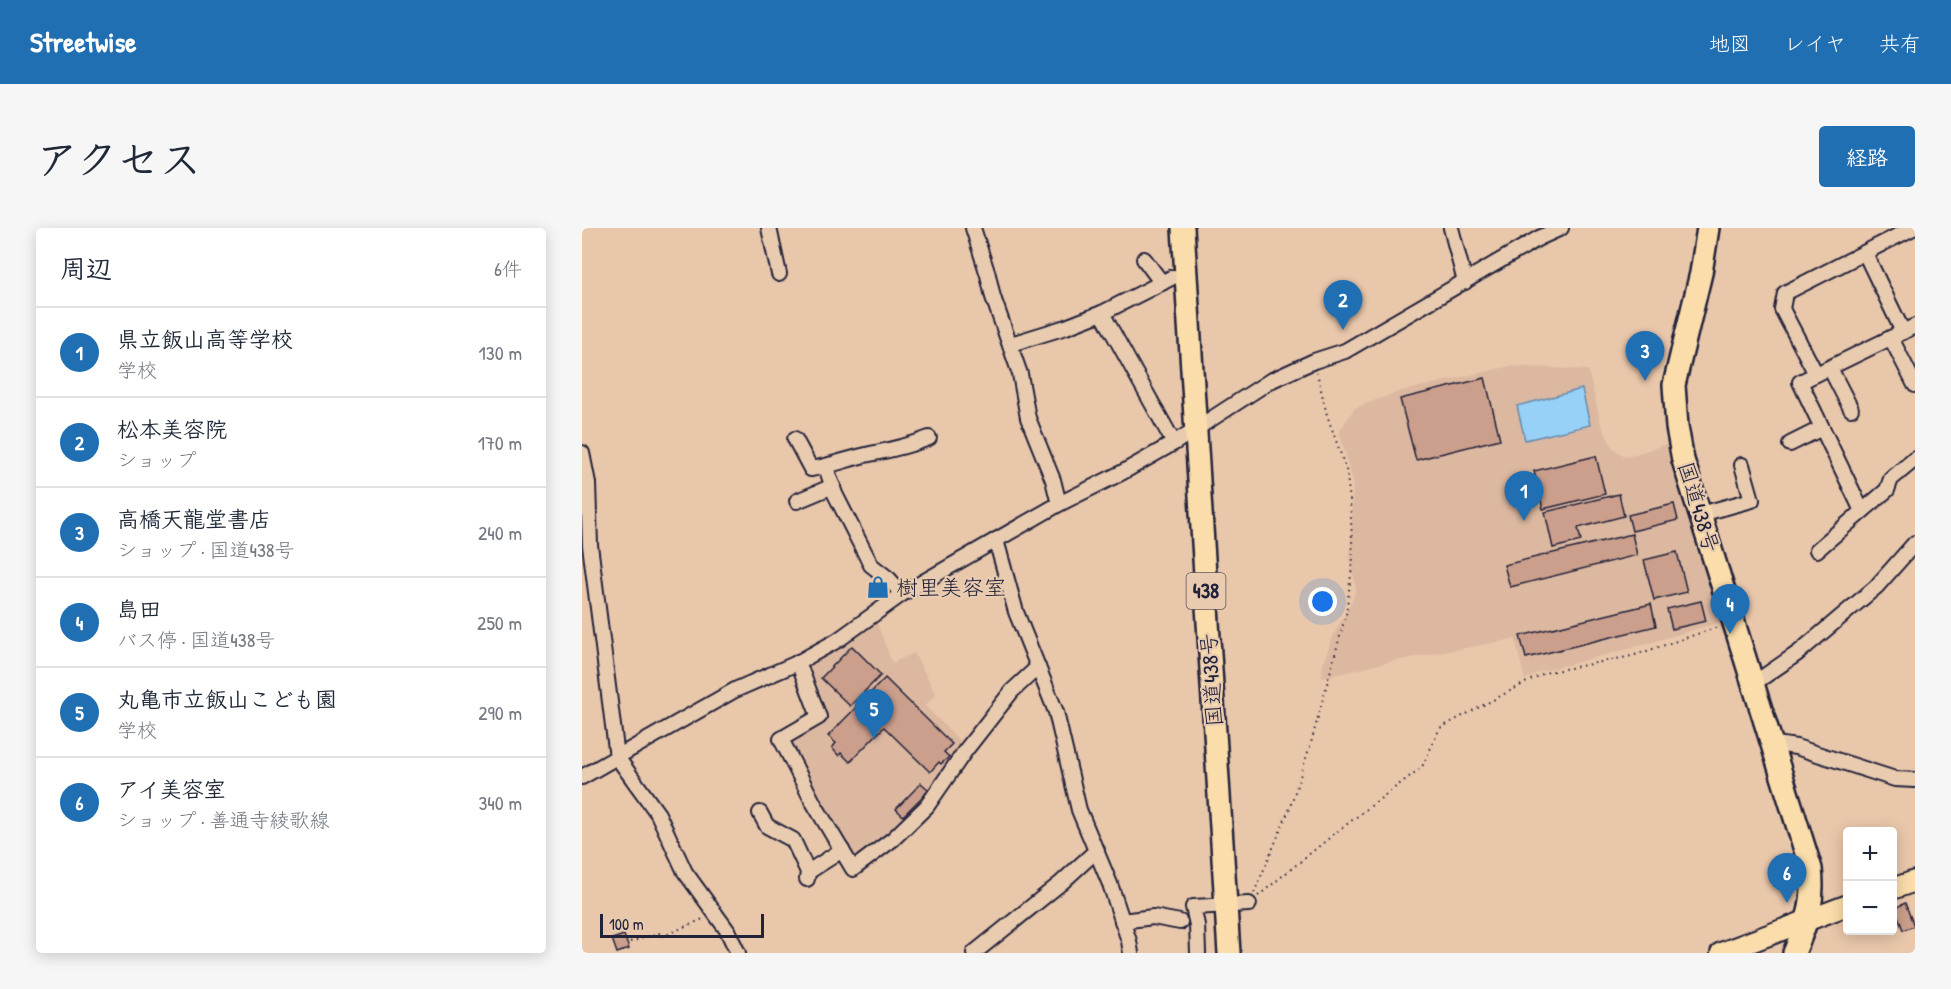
<!DOCTYPE html>
<html lang="ja">
<head>
<meta charset="utf-8">
<style>
	body { margin:0; font-family:"Patrick Hand","Klee One",sans-serif; background:#f6f6f7; color:#1f2937 }
	.controls { position:absolute; right:18px; bottom:18px; display:grid; overflow:hidden; border-radius:6px; box-shadow:0 3px 15px #0003 }
	.controls button { width:54px; height:54px; display:grid; place-items:center; padding:0; border:0; border-bottom:2px solid #e0e1e3; background:#fff; color:#1f2937; font:30px sans-serif }
	.scale { position:absolute; left:18px; bottom:15px; width:164px; box-sizing:border-box; padding-left:6px; border:3px solid #22223b; border-top:0; font-size:16px; line-height:21px; white-space:nowrap; color:#22223b; -webkit-text-stroke:4px #e9ccb0; paint-order:stroke }
	.you { position:absolute; left:741px; top:374px; width:21px; height:21px; margin:-15px; border:4px solid #fff; border-radius:50%; background:#1a73e8; box-shadow:0 0 0 9px #1a73e833 }
	.badge { display:grid; place-items:center; width:39px; height:39px; border-radius:50%; background:#1f6fb2; color:#fff; font-size:20px; font-weight:700 }
	.pin { position:absolute; translate:-50% -50px; filter:drop-shadow(0 2px 3px #0008) }
	.pin::after { content:''; position:absolute; top:32px; width:21px; height:18px; background:inherit; clip-path:polygon(0 0,100% 0,50% 100%) }
	.list { margin:0; padding:0; list-style:none }
	h2 { display:flex; justify-content:space-between; align-items:center; height:78px; margin:0; padding:0 24px; font-size:26px }
	h2 small { font-size:20px; font-weight:400; color:#747a83 }
	.list li { display:grid; grid-template-columns:39px 1fr auto; gap:18px; align-items:center; box-sizing:border-box; height:90px; padding:0 24px; border-top:2px solid #e0e1e3 }
	.list b { display:block; font-size:22px; white-space:nowrap }
	.list p { margin:0; font-size:20px; white-space:nowrap; color:#747a83 }
	.list em { font-size:20px; font-style:normal; color:#747a83 }
	.map { position:relative; flex:none; width:1333px; height:725px; overflow:hidden; border-radius:6px }
	header { display:flex; align-items:center; gap:36px; box-sizing:border-box; height:84px; padding:0 30px; background:#1f6fb2; color:#fff }
	header strong { font-size:28px }
	nav { display:flex; gap:33px; margin-inline-start:auto; font-size:21px }
	.intro { display:flex; align-items:center; justify-content:space-between; box-sizing:border-box; height:144px; padding:0 36px }
	h1 { margin:0; font-size:42px }
	.button { padding:15px 27px; border-radius:6px; background:#1f6fb2; color:#fff; font-size:21px; font-weight:700 }
	main { display:flex; gap:36px; padding:0 36px }
	aside { flex:1; background:#fff; border-radius:6px; box-shadow:0 3px 15px #0003 }
	.map>svg:first-child { display:block }
</style>
</head>
<body>
<header>
<strong>Streetwise</strong>
<nav><a>地図</a><a>レイヤ</a><a>共有</a></nav>
</header>
<div class="intro"><h1>アクセス</h1><a class="button">経路</a></div>
<main>
<aside>
<h2>周辺<small>6件</small></h2>
<ul class="list">
<li><span class="badge">1</span><div><b>県立飯山高等学校</b><p>学校</p></div><em>130 m</em></li>
<li><span class="badge">2</span><div><b>松本美容院</b><p>ショップ</p></div><em>170 m</em></li>
<li><span class="badge">3</span><div><b>高橋天龍堂書店</b><p>ショップ · 国道438号</p></div><em>240 m</em></li>
<li><span class="badge">4</span><div><b>島田</b><p>バス停 · 国道438号</p></div><em>250 m</em></li>
<li><span class="badge">5</span><div><b>丸亀市立飯山こども園</b><p>学校</p></div><em>290 m</em></li>
<li><span class="badge">6</span><div><b>アイ美容室</b><p>ショップ · 善通寺綾歌線</p></div><em>340 m</em></li>
</ul>
</aside>
<div class="map">
<svg width="1333" height="725" viewBox="0 0 1333 725">
	<rect width="100%" height="100%" fill="#e9c7ab"/>
	<filter id="ink" filterUnits="userSpaceOnUse"><feTurbulence type="fractalNoise" baseFrequency=".0167" numOctaves="2"/><feDisplacementMap in="SourceGraphic" scale="12" xChannelSelector="R" yChannelSelector="G"/><feConvolveMatrix kernelMatrix="1 2 1 2 8 2 1 2 1" color-interpolation-filters="sRGB"/></filter>
	<g filter="url(#ink)">
		<g fill="#dcb8a0">
			<polygon points="928,138 1006,142 1019,196 1031,220 1044,229 1091,214 1145,392 1043,422 957,444 943,452 933,411 807,434 740,450 741,435 752,406 770,373 774,360 768,331 771,254 757,203 773,180 816,164"/>
			<polygon points="294,392 310,435 332,425 354,466 343,478 380,515 357,552 339,577 327,590 277,630 269,629 228,559 207,516 210,508 242,492 225,446 228,436 261,416"/>
		</g>
		<polygon fill="#97d1f7" stroke="#688bac" stroke-width="1.5" points="1000,161 1008,197 943,212 935,178"/>
		<g fill="#cb9f8c" stroke="#22223b" stroke-width="1.5">
			<polygon points="903,150 918,211 834,232 818,171"/>
			<polygon points="1014,228 1023,266 961,281 952,243"/>
			<polygon points="1037,266 1042,288 996,300 999,313 971,320 963,284"/>
			<polygon points="1092,276 1096,292 1050,303 1046,287"/>
			<polygon points="1050,306 1055,327 928,359 922,337"/>
			<polygon points="1095,324 1105,364 1072,372 1062,332"/>
			<polygon points="1119,373 1124,393 1090,401 1085,381"/>
			<polygon points="1069,376 1074,398 944,430 938,408"/>
			<polygon points="270,418 299,447 268,478 239,450"/>
			<polygon points="303,450 370,516 362,524 367,529 359,536 357,534 348,544 302,499 268,534 259,525 257,528 250,520 254,515 246,508"/>
			<polygon points="339,555 347,562 321,588 314,581"/>
			<polygon points="1323,675 1332,698 1321,702 1313,680"/>
			<polygon points="42,707 47,721 35,725 30,711"/>
		</g>
		<g fill="none" stroke-linecap="round" stroke-linejoin="round">
			<g stroke="#22223b" stroke-width="18">
				<g id="minor">
					<polyline points="187,0 197,46"/>
					<polyline points="391,0 406,47 411,69 438,146 446,190 471,252 477,276"/>
					<polyline points="869,0 883,54"/>
					<polyline points="1283,25 1321,104"/>
					<polyline points="562,31 580,55"/>
					<polyline points="520,85 591,49"/>
					<polyline points="1309,110 1333,157"/>
					<polyline points="429,116 484,99 520,85 592,215"/>
					<polyline points="1248,140 1269,181"/>
					<polyline points="1234,146 1200,81 1203,65 1331,0"/>
					<path d="M213,211L229,241C249,238 268,230 288,226C309,222 327,218 347,210"/>
					<polyline points="1208,216 1240,200"/>
					<polyline points="0,225 6,255 8,317 35,529 153,462 213,436 256,412 320,366 477,276 541,244 592,215 688,153 732,133 763,123 957,10 979,0"/>
					<polyline points="244,239 253,266 289,337 307,351 320,366"/>
					<polyline points="215,273 251,258"/>
					<polyline points="1280,283 1218,154 1333,98"/>
					<polyline points="1119,286 1170,272 1160,237"/>
					<polyline points="414,312 434,384 474,484 497,582 528,656 547,713 549,725"/>
					<polyline points="1235,322 1305,262 1309,251 1333,231"/>
					<polyline points="216,434 237,489 199,511 231,574 271,641 311,611 345,578 383,523 430,463 456,439"/>
					<polyline points="1171,456 1216,425 1294,359 1333,315"/>
					<polyline points="1188,517 1194,516 1214,519 1313,551 1333,552"/>
					<polyline points="0,549 35,529 76,586 103,644 145,702 156,725"/>
					<polyline points="178,585 185,598 211,612 226,644 225,651"/>
					<polyline points="226,644 260,622"/>
					<polyline points="540,693 571,689 598,694"/>
					<polyline points="392,725 479,655 515,622"/>
					<polyline points="616,725 615,697 611,679 667,676"/>
				</g>
			</g>
			<g stroke="#22223b" stroke-width="24">
				<g id="primary">
					<polyline points="1310,661 1333,653"/>
					<polyline points="1139,725 1266,677"/>
				</g>
			</g>
			<g stroke="#22223b" stroke-width="26">
				<g id="trunk">
					<polyline points="601,0 647,725"/>
					<path d="M1126,0L1119,45L1092,157L1095,199L1101,232L1229,641C1233,677 1225,693 1212,725"/>
				</g>
			</g>
			<g stroke="#22223b" stroke-width="2" stroke-dasharray="1.5 4.5" stroke-linecap="butt">
				<polyline points="672,665 707,582 729,515 764,386 771,331 768,272 764,241 745,187 735,145"/>
				<polyline points="676,668 752,606 840,539 858,500 962,445 1050,428 1136,399"/>
				<polyline points="48,714 77,705 79,709 121,691"/>
			</g>
			<use href="#minor" stroke="#e9ccb0" stroke-width="14"/>
			<use href="#primary" stroke="#fbddab" stroke-width="20"/>
			<use href="#trunk" stroke="#fbddab" stroke-width="21"/>
		</g>
	</g>
	<defs>
		<g id="shop-bare" transform="scale(1.8)"><path d="M-5-2.5h2.3a2.7 3.5 0 0 1 5.4 0H5L5.5 6h-11ZM-1.5-2.5h3a1.5 2.3 0 0 0-3 0Z" fill="#1f6fb2" stroke="#e9ccb0" stroke-width="2.5" paint-order="stroke"/></g>
	</defs>
	<g fill-rule="evenodd">
		<use href="#shop-bare" x="296" y="359"/>
	</g>
	<g text-anchor="middle" stroke-width="4.5" stroke-linejoin="round" paint-order="stroke">
		<rect fill="#e9ccb0" stroke="#5e555e" stroke-width="1.5" x="604.5" y="345" width="39" height="36" rx="4.5"/>
		<g font-size="21" font-weight="bold" fill="#22223b">
			<text x="624" y="370">438</text>
		</g>
		<g font-size="22" fill="#22223b" stroke="#e9ccb0">
			<text transform="translate(1117 279) rotate(73)" y="8">国道438号</text>
			<text transform="translate(629 452) rotate(-94)" y="8">国道438号</text>
		</g>
		<g font-size="22" fill="#22223b" stroke="#e9ccb0" text-anchor="start">
			<text x="314" y="367">樹里美容室</text>
		</g>
	</g>
</svg>
<div class="controls">
<button>+</button>
<button>−</button>
</div>
<div class="scale">100 m</div>
<div class="you"></div>
<div class="pin badge" style="left:942px;top:293px">1</div>
<div class="pin badge" style="left:761px;top:102px">2</div>
<div class="pin badge" style="left:1063px;top:153px">3</div>
<div class="pin badge" style="left:1148px;top:406px">4</div>
<div class="pin badge" style="left:292px;top:511px">5</div>
<div class="pin badge" style="left:1205px;top:675px">6</div>
</div>
</main>
</body>
</html>
